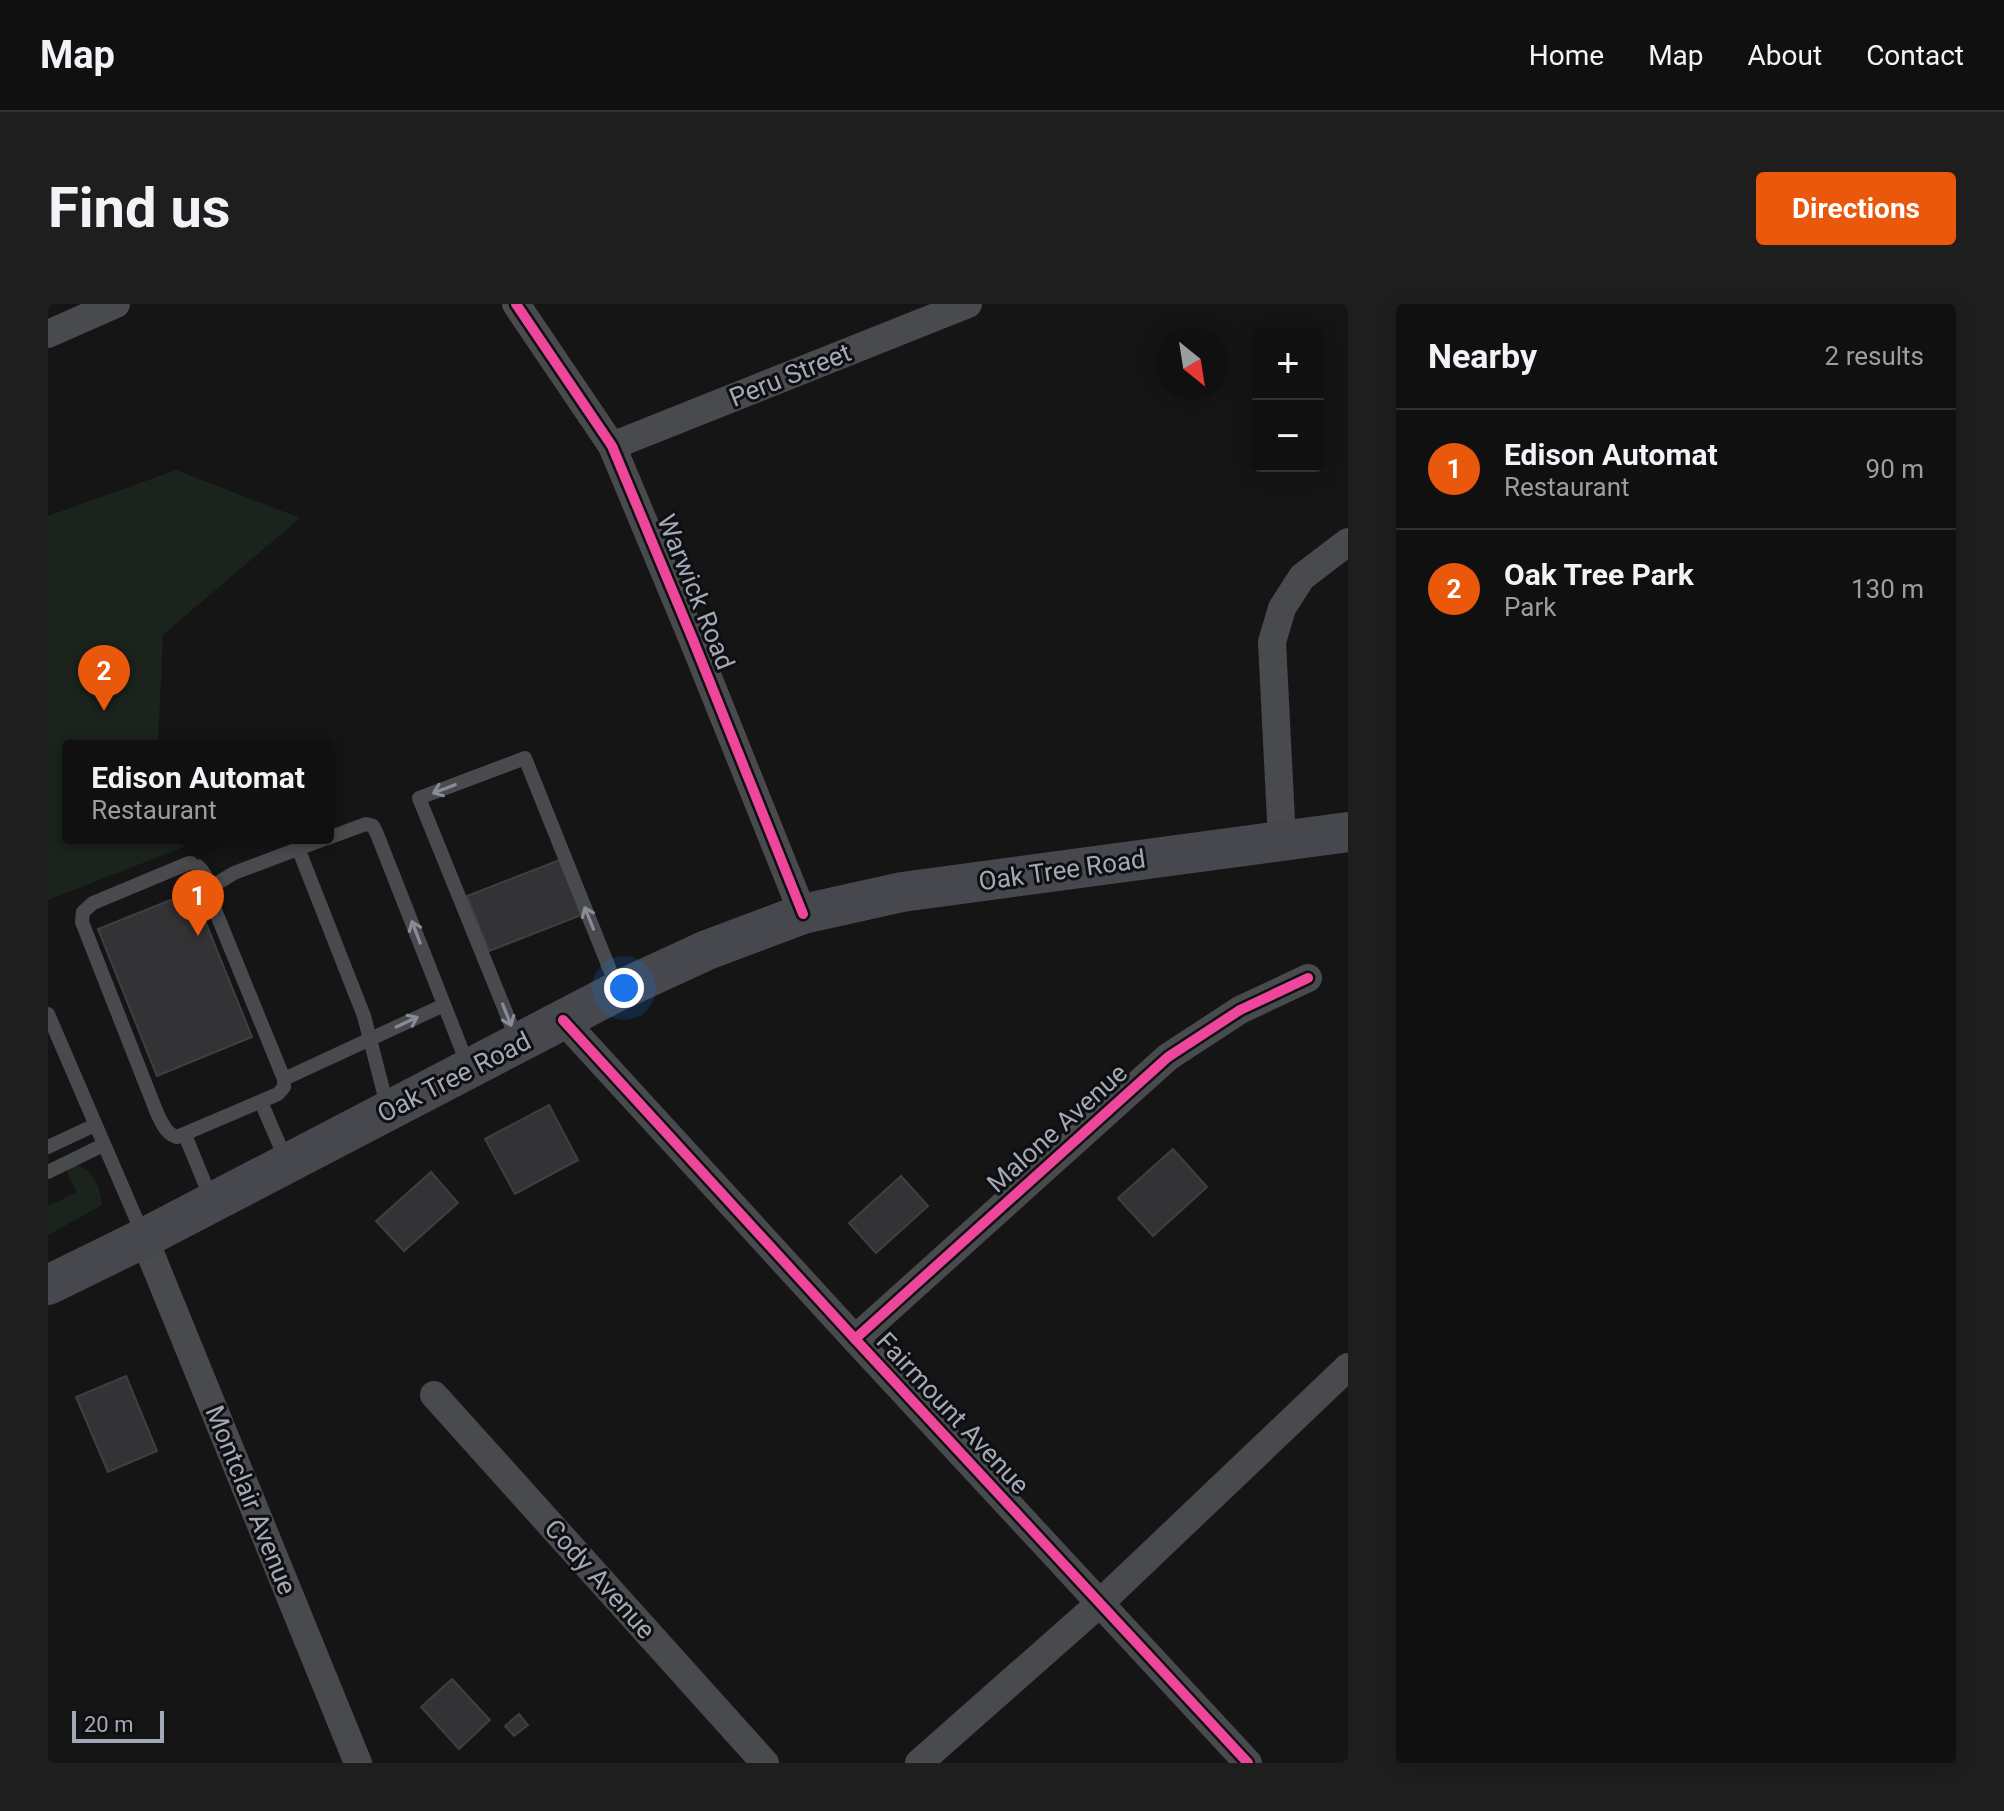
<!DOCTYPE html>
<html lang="en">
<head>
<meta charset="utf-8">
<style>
	body { margin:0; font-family:Roboto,sans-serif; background:#1e1e1e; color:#f1f3f6 }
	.controls { position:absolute; right:24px; top:24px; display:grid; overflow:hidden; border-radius:8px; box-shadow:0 4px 20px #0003 }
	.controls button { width:72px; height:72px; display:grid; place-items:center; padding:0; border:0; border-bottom:2px solid #303030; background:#101010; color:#f1f3f6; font:40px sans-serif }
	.compass { position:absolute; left:1108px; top:24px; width:72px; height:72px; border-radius:50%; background:#101010; box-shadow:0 4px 20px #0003; rotate:150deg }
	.scale { position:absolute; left:24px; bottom:20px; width:92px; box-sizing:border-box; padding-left:8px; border:4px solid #a4a9b8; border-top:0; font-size:22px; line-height:28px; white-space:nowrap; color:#a4a9b8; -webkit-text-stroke:6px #0f0f11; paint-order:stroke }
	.you { position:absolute; left:576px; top:684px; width:28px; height:28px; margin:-20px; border:6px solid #fff; border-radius:50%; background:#1a73e8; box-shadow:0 0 0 12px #1a73e833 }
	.badge { display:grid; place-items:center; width:52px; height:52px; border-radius:50%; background:#ea580c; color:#fff; font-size:26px; font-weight:700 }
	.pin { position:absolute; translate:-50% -66px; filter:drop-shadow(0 2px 4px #0008) }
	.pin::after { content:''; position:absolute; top:42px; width:28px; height:24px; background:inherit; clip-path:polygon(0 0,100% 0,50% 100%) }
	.popup { position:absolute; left:14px; top:436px; width:272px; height:104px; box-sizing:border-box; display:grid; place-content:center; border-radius:8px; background:#101010; filter:drop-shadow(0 2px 6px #0005); font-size:26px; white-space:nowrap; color:#9c9d9f }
	.popup b { font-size:30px; color:#f1f3f6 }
	.popup::after { content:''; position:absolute; left:50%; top:100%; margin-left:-16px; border:16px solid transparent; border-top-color:#101010 }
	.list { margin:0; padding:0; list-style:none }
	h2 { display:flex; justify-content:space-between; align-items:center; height:104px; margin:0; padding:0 32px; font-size:34px }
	h2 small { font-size:26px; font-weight:400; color:#9c9d9f }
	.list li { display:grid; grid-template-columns:52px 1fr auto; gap:24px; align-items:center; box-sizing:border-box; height:120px; padding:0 32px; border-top:2px solid #303030 }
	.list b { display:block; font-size:30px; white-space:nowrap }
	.list p { margin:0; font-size:26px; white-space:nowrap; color:#9c9d9f }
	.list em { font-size:26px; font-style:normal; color:#9c9d9f }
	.map { position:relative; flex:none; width:1300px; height:1459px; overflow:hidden; border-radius:8px }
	header { display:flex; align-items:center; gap:48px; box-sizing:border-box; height:112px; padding:0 40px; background:#101010; border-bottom:2px solid #303030 }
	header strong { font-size:38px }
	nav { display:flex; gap:44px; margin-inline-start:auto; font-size:28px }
	.intro { display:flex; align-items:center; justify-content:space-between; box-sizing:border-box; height:192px; padding:0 48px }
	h1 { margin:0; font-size:56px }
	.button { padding:20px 36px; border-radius:8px; background:#ea580c; color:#fff; font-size:28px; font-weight:700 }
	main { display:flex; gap:48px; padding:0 48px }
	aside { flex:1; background:#101010; border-radius:8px; box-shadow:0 4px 20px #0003 }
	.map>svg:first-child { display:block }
</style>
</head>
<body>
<header>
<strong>Map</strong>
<nav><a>Home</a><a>Map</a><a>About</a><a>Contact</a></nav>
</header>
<div class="intro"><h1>Find us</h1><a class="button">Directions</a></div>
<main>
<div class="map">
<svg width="1300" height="1459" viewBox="0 0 1300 1459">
	<rect width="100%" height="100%" fill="#151515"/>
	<g fill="#1b231d">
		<polygon points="128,166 252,214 115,331 110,442 20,442 20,534 159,534 0,596 0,212"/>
		<path d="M27,861C45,864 53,885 54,901L0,931V902L29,888L20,872L19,865Z"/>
	</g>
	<g fill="#333335" stroke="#3e3f42" stroke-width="2">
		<polygon points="514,555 536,610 441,647 419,592"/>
		<polygon points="145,587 204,733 109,772 50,625"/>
		<polygon points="501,801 530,856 467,890 437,835"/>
		<polygon points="1125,845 1159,883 1105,932 1070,894"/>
		<polygon points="383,868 410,899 356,947 328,917"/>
		<polygon points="853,872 880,902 828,949 801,919"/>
		<polygon points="78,1072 109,1147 60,1168 28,1093"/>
		<polygon points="404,1375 442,1416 411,1445 373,1403"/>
		<polygon points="471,1410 480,1421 466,1432 457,1422"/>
	</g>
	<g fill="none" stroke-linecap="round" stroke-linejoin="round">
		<g stroke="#494a4e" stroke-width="14">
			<polyline points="280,534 318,520 325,522 329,530 421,764"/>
			<polyline points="250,544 316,712 340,805"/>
			<path d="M165,588C159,577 155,559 141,559L45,599L35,608L34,618L109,809C114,819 118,830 129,833L230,790L236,783V775L167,606L165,588L168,580L186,569L279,534"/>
			<polyline points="0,710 96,933"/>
			<polyline points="470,738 371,494 477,454 570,686"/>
			<polyline points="236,775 396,701"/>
			<polyline points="213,798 238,856"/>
			<polyline points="137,831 164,897"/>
			<polyline points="0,843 47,821"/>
			<polyline points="0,868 55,841"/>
		</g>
		<g stroke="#494a4e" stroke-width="28">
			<polyline points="468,0 564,142 645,336 755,610"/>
			<polyline points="0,30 68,0"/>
			<polyline points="564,142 920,0"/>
			<polyline points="1234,536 1224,338 1234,304 1254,273 1300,238"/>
			<polyline points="515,716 807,1035 1200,1459"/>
			<polyline points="96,934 310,1459"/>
			<polyline points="807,1035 1120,753 1192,706 1260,674"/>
			<polyline points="386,1091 717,1459"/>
			<polyline points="871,1459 1051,1300 1300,1063"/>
		</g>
		<polyline stroke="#47484d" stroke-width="40" points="0,981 96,934 570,687 659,646 755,610 854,588 1300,528"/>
		<g stroke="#0f0f11" stroke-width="15">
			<g id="cycleway">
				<polyline points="468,0 564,142 645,336 755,610"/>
				<polyline points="515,716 807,1035 1200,1459"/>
				<polyline points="807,1035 1120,753 1192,706 1260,674"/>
			</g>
		</g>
		<use href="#cycleway" stroke="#ed469a" stroke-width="10"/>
	</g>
	<defs><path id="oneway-shaft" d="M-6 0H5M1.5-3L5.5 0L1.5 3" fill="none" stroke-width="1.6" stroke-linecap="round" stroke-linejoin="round" transform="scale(2)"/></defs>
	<g stroke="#898c98">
		<use href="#oneway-shaft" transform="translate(396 485) rotate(159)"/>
		<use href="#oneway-shaft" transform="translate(541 614) rotate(-112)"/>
		<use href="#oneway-shaft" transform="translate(368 628) rotate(-111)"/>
		<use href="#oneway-shaft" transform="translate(459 711) rotate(68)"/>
		<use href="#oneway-shaft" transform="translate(359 718) rotate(-25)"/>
	</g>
	<g text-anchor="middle" stroke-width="6" stroke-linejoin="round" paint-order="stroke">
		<g font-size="26" fill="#a4a9b8" stroke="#0f0f11">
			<text transform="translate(742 71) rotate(-22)" y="9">Peru Street</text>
			<text transform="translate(648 288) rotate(68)" y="9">Warwick Road</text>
			<text transform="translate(1014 566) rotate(-8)" y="9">Oak Tree Road</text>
			<text transform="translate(406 773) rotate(-27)" y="9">Oak Tree Road</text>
			<text transform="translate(1009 824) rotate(-42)" y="9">Malone Avenue</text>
			<text transform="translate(905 1109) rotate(47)" y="9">Fairmount Avenue</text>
			<text transform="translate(203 1196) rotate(68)" y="9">Montclair Avenue</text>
			<text transform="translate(552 1275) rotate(48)" y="9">Cody Avenue</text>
		</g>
	</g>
</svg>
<div class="controls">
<button>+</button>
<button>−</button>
</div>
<svg class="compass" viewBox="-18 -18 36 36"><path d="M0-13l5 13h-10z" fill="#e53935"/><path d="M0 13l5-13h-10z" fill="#9c9d9f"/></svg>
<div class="scale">20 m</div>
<div class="you"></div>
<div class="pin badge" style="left:150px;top:632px">1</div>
<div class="popup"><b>Edison Automat</b>Restaurant</div>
<div class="pin badge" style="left:56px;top:407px">2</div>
</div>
<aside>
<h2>Nearby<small>2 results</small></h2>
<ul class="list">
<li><span class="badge">1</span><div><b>Edison Automat</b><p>Restaurant</p></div><em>90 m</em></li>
<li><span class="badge">2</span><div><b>Oak Tree Park</b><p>Park</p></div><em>130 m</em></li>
</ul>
</aside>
</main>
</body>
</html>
